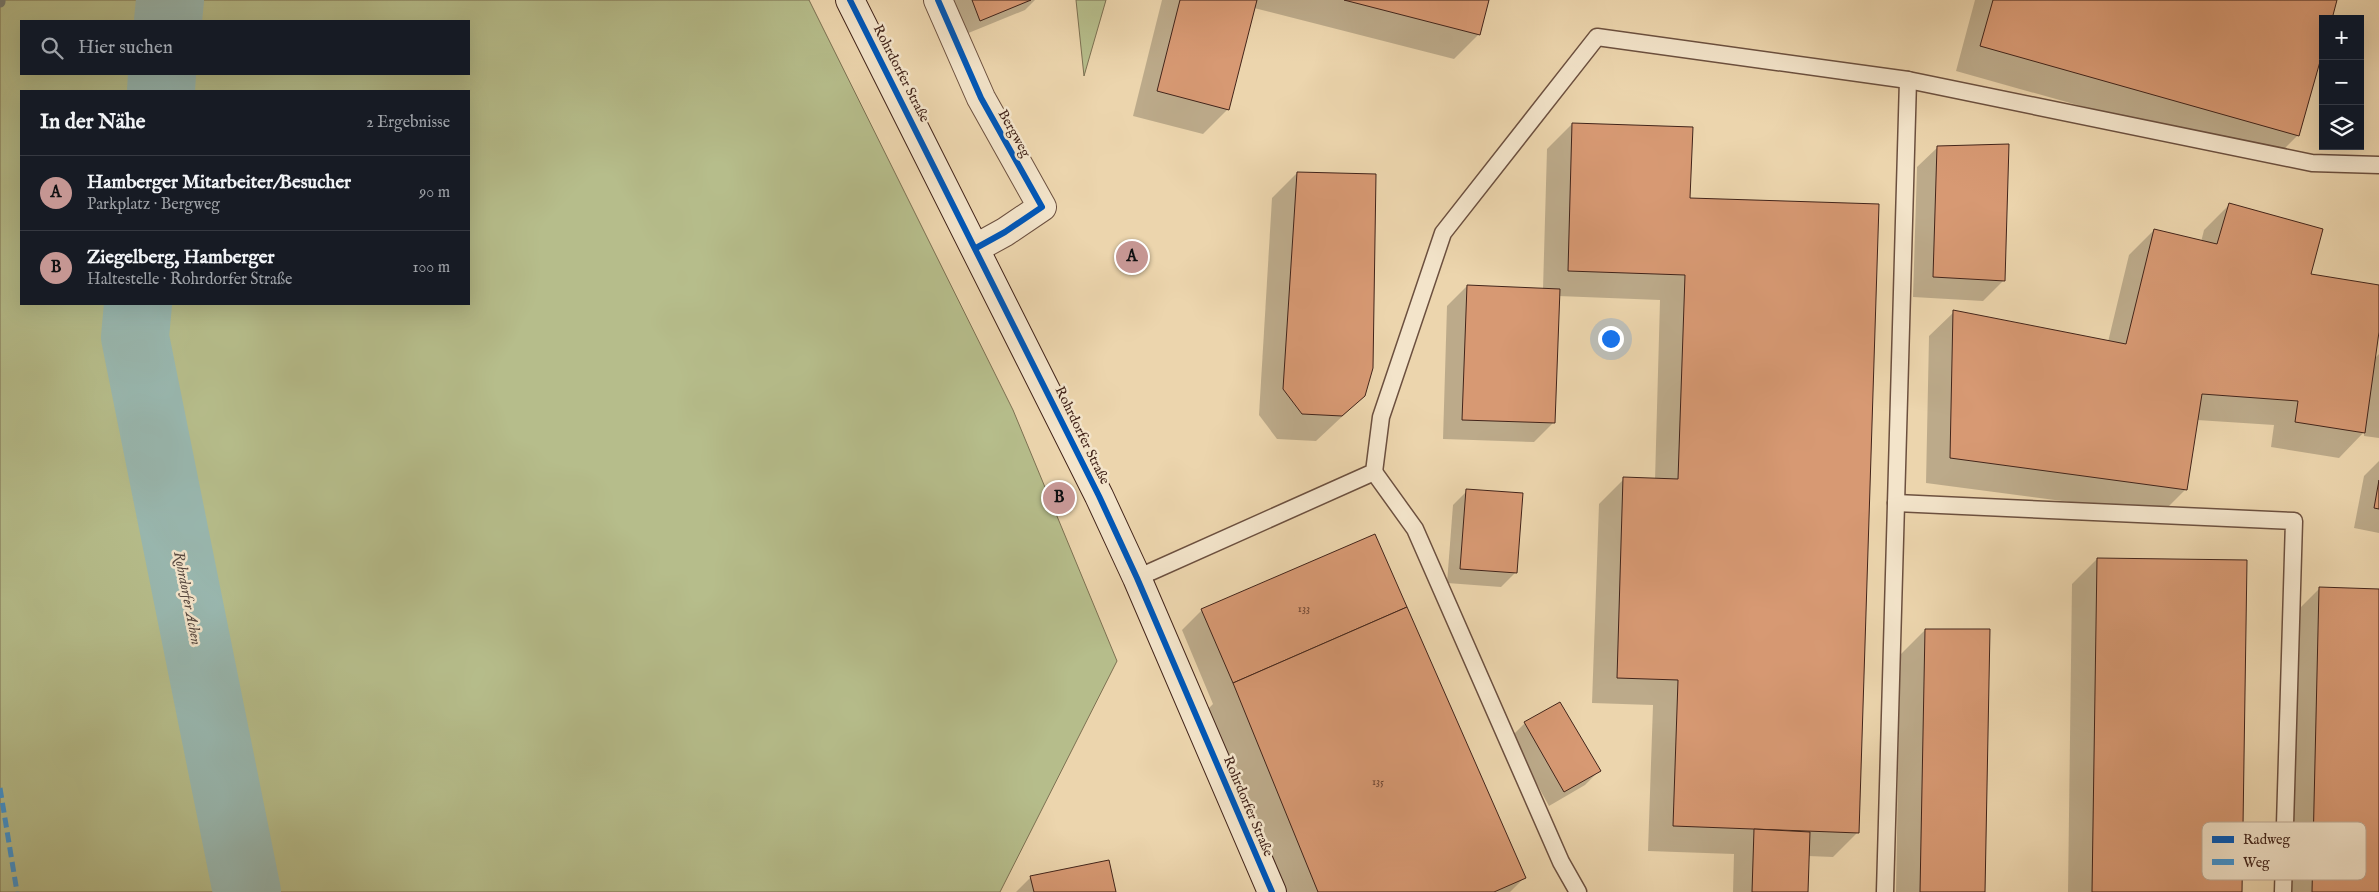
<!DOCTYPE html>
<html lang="de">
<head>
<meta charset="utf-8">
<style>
	body { margin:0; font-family:"IM FELL English",serif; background:#20242c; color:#f1f3f6 }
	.controls { position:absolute; right:15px; top:15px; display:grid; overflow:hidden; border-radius:0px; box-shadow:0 5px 20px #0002 }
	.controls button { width:45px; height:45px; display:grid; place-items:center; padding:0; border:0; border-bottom:1px solid #363941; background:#171b24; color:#f1f3f6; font:25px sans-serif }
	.you { position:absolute; left:1610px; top:338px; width:18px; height:18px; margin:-12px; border:4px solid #fff; border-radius:50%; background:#1a73e8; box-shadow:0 0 0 8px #1a73e833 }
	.badge { display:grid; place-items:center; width:32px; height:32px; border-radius:50%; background:#c59692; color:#111; font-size:16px; font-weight:700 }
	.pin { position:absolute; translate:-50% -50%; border:2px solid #fff; box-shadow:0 1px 5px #0006 }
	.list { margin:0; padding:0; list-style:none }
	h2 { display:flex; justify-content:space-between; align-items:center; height:65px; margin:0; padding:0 20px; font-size:21px }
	h2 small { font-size:16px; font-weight:400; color:#9ea1a6 }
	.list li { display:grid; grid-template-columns:32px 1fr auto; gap:15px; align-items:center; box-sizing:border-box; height:75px; padding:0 20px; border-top:1px solid #363941 }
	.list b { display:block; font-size:19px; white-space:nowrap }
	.list p { margin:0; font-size:16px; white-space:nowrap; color:#9ea1a6 }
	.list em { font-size:16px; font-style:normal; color:#9ea1a6 }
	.icon { flex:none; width:28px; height:28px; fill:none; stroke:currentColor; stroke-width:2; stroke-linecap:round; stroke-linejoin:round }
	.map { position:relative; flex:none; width:2379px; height:892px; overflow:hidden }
	.search { position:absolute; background:#171b24; box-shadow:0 5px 20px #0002; left:20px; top:20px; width:450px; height:55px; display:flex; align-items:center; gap:12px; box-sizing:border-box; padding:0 18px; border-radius:0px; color:#9ea1a6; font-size:19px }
	.panel { position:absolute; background:#171b24; box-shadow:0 5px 20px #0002; left:20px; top:90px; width:450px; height:215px; border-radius:0px }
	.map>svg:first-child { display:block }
</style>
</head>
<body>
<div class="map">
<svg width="2379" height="892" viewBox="0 0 2379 892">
	<rect width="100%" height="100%" fill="#ecd5ad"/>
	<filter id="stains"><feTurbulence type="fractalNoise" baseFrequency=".004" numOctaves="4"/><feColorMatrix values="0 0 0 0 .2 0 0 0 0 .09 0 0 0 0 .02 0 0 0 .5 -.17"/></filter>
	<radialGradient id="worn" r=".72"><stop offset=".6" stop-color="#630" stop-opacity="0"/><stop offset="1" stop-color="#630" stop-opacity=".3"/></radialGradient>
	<g fill="#b6bd8b" stroke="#7c7052" fill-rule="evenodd">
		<path d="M0,0H809L1013,410L1117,661L1000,892H0ZM21,21H469V74H21ZM469,91V304H21V91Z"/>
		<polygon points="1076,0 1106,0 1084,76"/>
	</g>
	<g fill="#0003">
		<polygon points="952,0 1035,0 1025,10 966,34"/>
		<polygon points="1162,0 1488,0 1479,34 1454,59 1254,8 1228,109 1203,134 1133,116"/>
		<polygon points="1975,0 2336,0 2323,19 2298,135 2273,160 1956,71"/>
		<polygon points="1572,124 1689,199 1858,832 1833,857 1808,856 1807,892 1733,892 1734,854 1648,851 1653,705 1592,703 1599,504 1624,479 1655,480 1660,300 1558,296 1554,422 1534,442 1443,439 1447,306 1467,286 1543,289 1547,149"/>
		<polygon points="1938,147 2003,281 1983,301 1913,297 1917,167"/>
		<polygon points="1297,173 1364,396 1316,441 1277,439 1259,415 1272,198"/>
		<polygon points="2229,205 2310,275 2379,287 2379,323 2374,359 2379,354 2379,438 2364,436 2364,432 2339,458 2271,447 2274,425 2197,420 2186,489 2161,514 1926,483 1929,336 1954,312 2108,342 2129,255 2154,230 2201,242 2204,230"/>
		<polygon points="2379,461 2379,533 2354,528 2364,476"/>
		<polygon points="1467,491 1515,573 1501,587 1447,583 1453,505"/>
		<polygon points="2097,559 2241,892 2068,892 2072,584"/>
		<polygon points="2319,589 2379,590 2379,892 2288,892 2294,614"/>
		<polygon points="1202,610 1524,878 1510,892 1283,892 1208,709 1213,704 1182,630"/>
		<polygon points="1925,630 1984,892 1896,892 1900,655"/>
		<polygon points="1560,703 1599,771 1585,785 1549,806 1511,737 1525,723"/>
		<polygon points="1031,877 1114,892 1016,892"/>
	</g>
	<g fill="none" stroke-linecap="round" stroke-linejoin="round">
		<polyline stroke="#767d74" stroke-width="11" points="0,2 0,0"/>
		<g stroke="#99b8b0" stroke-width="68">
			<polyline points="168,21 170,0"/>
			<polyline points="161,91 162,74"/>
			<polyline points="138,304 135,337 247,892"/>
		</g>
	</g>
	<g fill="#d79973" stroke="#42241a">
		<polygon points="972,0 1031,0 980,21"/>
		<polygon points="1180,0 1257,0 1229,110 1157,91"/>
		<polygon points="1344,0 1489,0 1480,35"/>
		<polygon points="1993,0 2337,0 2332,19 2323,19 2323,51 2299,136 1980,46"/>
		<polygon points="1572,123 1693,127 1690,198 1879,204 1859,833 1673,826 1678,680 1617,678 1623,477 1678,479 1685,275 1568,271"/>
		<polygon points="2009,144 2005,281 1933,277 1937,146"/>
		<polygon points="1297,172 1376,174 1373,368 1365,396 1342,416 1302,414 1283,389"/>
		<polygon points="2229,203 2323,229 2311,274 2379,285 2379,332 2365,433 2295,422 2298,401 2202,394 2187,490 1950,458 1953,310 2126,344 2154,229 2217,244"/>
		<polygon points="1467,285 1560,289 1555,423 1462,420"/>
		<polygon points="2379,480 2379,509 2374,508"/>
		<polygon points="1466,489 1523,493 1517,573 1460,569"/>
		<polygon points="1375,534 1407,607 1233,683 1201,609"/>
		<polygon points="2097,558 2247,560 2242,892 2092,892"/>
		<polygon points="2319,587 2379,589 2379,892 2312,892"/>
		<polygon points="1407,607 1526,878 1494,892 1318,892 1233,683"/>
		<polygon points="1925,629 1990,629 1985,892 1920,892"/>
		<polygon points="1560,702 1601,771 1564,792 1524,722"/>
		<polygon points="1754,829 1810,832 1808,892 1752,892"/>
		<polygon points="1109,860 1116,892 1034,892 1030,876"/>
	</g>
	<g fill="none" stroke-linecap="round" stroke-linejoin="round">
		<g stroke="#6c503f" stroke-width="19">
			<g id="lane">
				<polyline points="1374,472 1415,529 1561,862 1578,892"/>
				<polyline points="1896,503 2294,521 2283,892"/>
				<polyline points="1137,578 1374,472 1381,417 1443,233 1597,37 1908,80 2312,163 2379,165"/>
				<polyline points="1885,892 1908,80"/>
			</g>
		</g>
		<g stroke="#6c503f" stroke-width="30">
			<polyline id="street" points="938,0 981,98 1042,207 1005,232 976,248"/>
		</g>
		<g stroke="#42241a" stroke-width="30">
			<polyline id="secondary" points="850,0 1099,496 1137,578 1272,892"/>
		</g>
		<use href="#lane" stroke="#f3e4ca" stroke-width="16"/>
		<use href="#street" stroke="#f3e4ca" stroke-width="28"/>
		<use href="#secondary" stroke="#f3e4ca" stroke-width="28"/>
		<polyline stroke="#3f95d4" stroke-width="5" stroke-dasharray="10 5" stroke-linecap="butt" points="0,788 17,892"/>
		<g stroke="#f3e4ca" stroke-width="9">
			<g id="cycleway">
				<polyline points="850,0 1099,496 1137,578 1272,892"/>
				<polyline points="938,0 981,98 1042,207 1005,232 976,248"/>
			</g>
		</g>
		<use href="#cycleway" stroke="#0057b8" stroke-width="6"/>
	</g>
	<g text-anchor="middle" stroke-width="5" stroke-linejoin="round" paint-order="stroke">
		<g font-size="11" fill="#674130">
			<text x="1304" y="612">133</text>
			<text x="1378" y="785">135</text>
		</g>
		<g font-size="14" fill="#42241a" stroke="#f3e4ca">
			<text transform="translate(902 73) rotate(63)" y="5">Rohrdorfer Straße</text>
			<text transform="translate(1015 133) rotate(61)" y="5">Bergweg</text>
			<text transform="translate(1083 435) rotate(64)" y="5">Rohrdorfer Straße</text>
			<text transform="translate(1249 806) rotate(67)" y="5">Rohrdorfer Straße</text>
		</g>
		<g font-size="15" font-style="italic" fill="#584940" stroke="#f3e4ca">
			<text transform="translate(188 598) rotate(79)" y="5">Rohrdorfer Achen</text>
		</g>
	</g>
	<rect x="2202" y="822" width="164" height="58" rx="8" fill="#f3e4ca" stroke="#beaa95" stroke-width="1"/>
	<rect x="2212" y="836" width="22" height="7" fill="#0057b8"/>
	<rect x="2212" y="859" width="22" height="6" fill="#3f95d4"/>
	<g font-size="14" fill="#42241a">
		<text x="2243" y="844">Radweg</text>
		<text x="2243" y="867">Weg</text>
	</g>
	<rect width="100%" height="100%" filter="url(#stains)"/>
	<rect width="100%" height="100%" fill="url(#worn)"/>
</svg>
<div class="controls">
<button>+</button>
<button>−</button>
<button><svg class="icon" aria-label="layers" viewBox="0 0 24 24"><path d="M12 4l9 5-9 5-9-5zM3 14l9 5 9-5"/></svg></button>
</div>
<div class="you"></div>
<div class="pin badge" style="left:1132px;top:257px">A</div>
<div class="pin badge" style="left:1059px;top:498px">B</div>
<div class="search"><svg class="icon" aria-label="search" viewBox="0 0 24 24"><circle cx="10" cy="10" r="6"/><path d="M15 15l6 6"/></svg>Hier suchen</div>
<section class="panel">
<h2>In der Nähe<small>2 Ergebnisse</small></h2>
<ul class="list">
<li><span class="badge">A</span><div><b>Hamberger Mitarbeiter/Besucher</b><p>Parkplatz · Bergweg</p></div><em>90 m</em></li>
<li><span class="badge">B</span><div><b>Ziegelberg, Hamberger</b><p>Haltestelle · Rohrdorfer Straße</p></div><em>100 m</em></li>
</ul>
</section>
</div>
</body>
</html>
